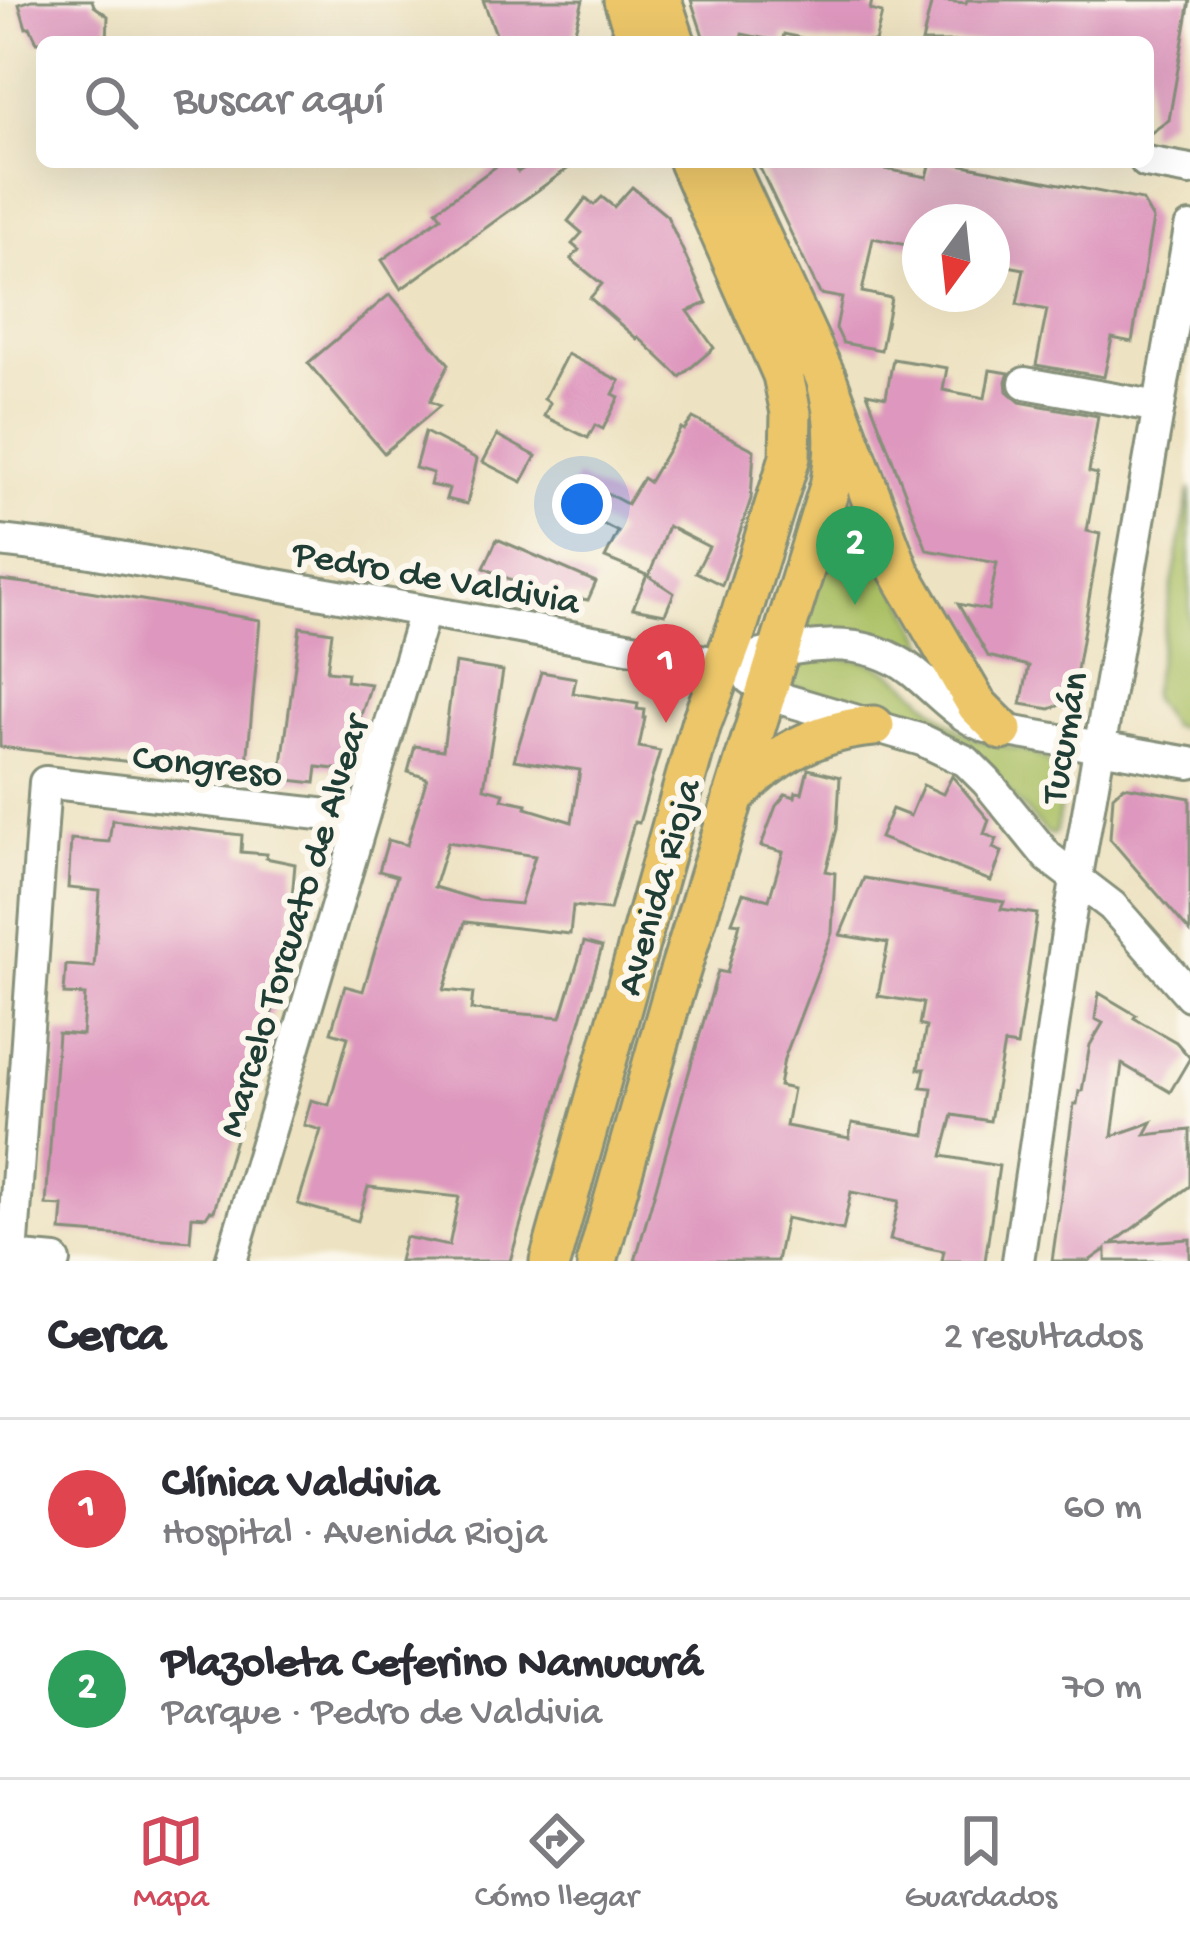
<!DOCTYPE html>
<html lang="es">
<head>
<meta charset="utf-8">
<style>
	body { margin:0; font-family:"Gochi Hand",sans-serif; background:#f2f2f3; color:#2b2b33 }
	.compass { position:absolute; left:902px; top:204px; width:108px; height:108px; border-radius:50%; background:#fff; box-shadow:0 12px 48px #0002; rotate:195deg }
	.you { position:absolute; left:582px; top:504px; width:42px; height:42px; margin:-30px; border:9px solid #fff; border-radius:50%; background:#1a73e8; box-shadow:0 0 0 18px #1a73e833 }
	.badge { display:grid; place-items:center; width:78px; height:78px; border-radius:50%; background:#d1495b; color:#fff; font-size:39px; font-weight:700 }
	.pin { position:absolute; translate:-50% -99px; filter:drop-shadow(0 3px 6px #0008) }
	.pin::after { content:''; position:absolute; top:63px; width:42px; height:36px; background:inherit; clip-path:polygon(0 0,100% 0,50% 100%) }
	.list { margin:0; padding:0; list-style:none }
	h2 { display:flex; justify-content:space-between; align-items:center; height:156px; margin:0; padding:0 48px; font-size:51px }
	h2 small { font-size:39px; font-weight:400; color:#7c7c81 }
	.list li { display:grid; grid-template-columns:78px 1fr auto; gap:36px; align-items:center; box-sizing:border-box; height:180px; padding:0 48px; border-top:3px solid #e1e1e2 }
	.list b { display:block; font-size:45px; white-space:nowrap }
	.list p { margin:0; font-size:39px; white-space:nowrap; color:#7c7c81 }
	.list em { font-size:39px; font-style:normal; color:#7c7c81 }
	.icon { flex:none; width:66px; height:66px; fill:none; stroke:currentColor; stroke-width:2; stroke-linecap:round; stroke-linejoin:round }
	.map { position:relative; flex:none; width:1190px; height:1261px; overflow:hidden }
	.search { position:absolute; background:#fff; box-shadow:0 12px 48px #0002; left:36px; right:36px; top:36px; height:132px; display:flex; align-items:center; gap:30px; box-sizing:border-box; padding:0 42px; border-radius:18px; color:#7c7c81; font-size:45px }
	.sheet { height:516px; background:#fff }
	nav { display:flex; justify-content:space-around; align-items:center; box-sizing:border-box; height:168px; border-top:3px solid #e1e1e2; background:#fff; font-size:33px; color:#7c7c81 }
	nav a { display:grid; justify-items:center; gap:6px }
	nav .on { color:#d1495b }
	.map>svg:first-child { display:block }
</style>
</head>
<body>
<div class="map">
<svg width="1190" height="1261" viewBox="0 0 1190 1261">
	<rect width="100%" height="100%" fill="#fbf7ec"/>
	<filter id="ink" filterUnits="userSpaceOnUse"><feTurbulence type="fractalNoise" baseFrequency=".00833" numOctaves="2"/><feDisplacementMap in="SourceGraphic" scale="24" xChannelSelector="R" yChannelSelector="G"/><feConvolveMatrix kernelMatrix="1 2 1 2 8 2 1 2 1" color-interpolation-filters="sRGB"/></filter>
	<filter id="wash" filterUnits="userSpaceOnUse"><feTurbulence type="fractalNoise" baseFrequency=".004" numOctaves="4" result="noise"/><feDisplacementMap in="SourceGraphic" scale="48" xChannelSelector="R" yChannelSelector="G"/><feGaussianBlur stdDeviation="2.7" result="paint"/><feColorMatrix in="noise" values="0 0 0 0 0 0 0 0 0 0 0 0 0 0 0 0 0 1.4 0 .05"/><feComposite in="paint" operator="in"/></filter>
	<g filter="url(#wash)">
		<rect width="100%" height="100%" fill="#ede2c1"/>
		<g fill="#aac064" stroke="#647e4c" stroke-width="3">
			<polygon points="845,482 943,677 875,636 849,631 801,632"/>
			<polygon points="1190,489 1190,729 1171,726 1151,697"/>
			<path d="M835,658C846,659 861,659 872,663C914,678 936,723 977,739C1001,748 1039,747 1055,768C1068,785 1059,811 1056,831L1053,835L1047,833L959,741L925,727L790,685L787,680L791,663Z"/>
		</g>
		<g id="blocks">
			<g fill="#de97be" fill-rule="evenodd">
				<polygon points="32,0 92,0 94,6 108,16 107,42 37,42 30,27 26,28 19,4"/>
				<polygon points="483,0 583,0 572,42 499,42"/>
				<polygon points="691,0 872,0 870,10 882,13 875,42 819,42 784,34 782,42 742,34 740,42 705,42"/>
				<polygon points="932,0 966,3 967,0 1190,0 1169,120 1148,135 1148,42 922,42"/>
				<polygon points="502,162 511,162 518,172 533,162 577,162 401,289 382,260 441,217 436,210"/>
				<polygon points="757,162 870,162 869,166 927,177 931,162 948,162 1142,200 1153,219 1132,342 1112,338 1104,377 1036,365 1047,310 1017,304 1024,269 992,263 992,222 920,222 920,248 873,238 862,292 891,298 881,350 843,343 836,328 842,298 820,294"/>
				<polygon points="632,187 667,216 707,303 688,311 714,348 680,377 638,337 637,339 590,298 602,284 571,259 579,250 572,244 582,233 568,221 586,198 594,205 602,197 614,207"/>
				<polygon points="390,294 449,364 430,401 440,406 384,453 308,363"/>
				<polygon points="567,354 620,381 613,394 619,397 603,429 595,425 588,438 544,416 550,403 544,399"/>
				<polygon points="893,359 947,368 943,390 985,398 990,370 1009,373 1006,381 1007,391 1020,402 1098,416 1089,472 1097,474 1087,531 1100,534 1072,700 1050,709 1021,704 1029,666 988,656 958,604 988,610 997,563 927,550 867,393 886,397"/>
				<polygon points="693,418 754,450 751,499 722,585 696,572 709,547 668,526 649,576 605,558 618,532 563,503 577,477 627,504 643,478 649,482 681,428 684,430"/>
				<polygon points="425,432 477,459 467,504 446,499 449,489 430,485 433,473 415,468"/>
				<polygon points="497,435 536,456 522,482 483,462"/>
				<polygon points="497,539 596,582 588,600 537,591 484,568"/>
				<polygon points="647,575 674,593 665,614 633,608"/>
				<polygon points="0,580 83,590 260,620 246,775 0,747"/>
				<polygon points="300,627 332,632 327,671 347,673 346,681 371,684 350,749 347,749 344,770 317,767 315,783 280,779"/>
				<path d="M455,663L503,671L484,788L504,793L502,799L527,804L526,808L572,822L580,770L514,760L541,672L576,678L573,693L638,704L637,709L644,710L643,718H645L639,747L660,751L639,823L634,822L610,910L573,906L570,934L465,922L444,990L473,993L471,1010L561,1017L584,942L602,947L510,1261H399L405,1237L449,1246L459,1197L368,1187L358,1221L298,1204L321,1130L304,1125L311,1100L329,1105L348,1037L331,1032L345,986L363,991L397,876L379,871L388,840L407,845L427,778L408,772L415,746L443,750ZM448,842L535,856L520,904L478,900L434,887Z"/>
				<polygon points="808,769 840,777 837,829 826,871 835,873 832,933 784,1059 779,1086 793,1089 786,1126 849,1138 852,1123 925,1135 932,1088 921,1087 925,1069 918,1069 926,1027 919,1025 923,1003 878,996 888,943 840,935 864,878 1004,902 1001,909 1037,914 1017,1046 1004,1044 990,1121 953,1115 942,1156 999,1166 985,1261 942,1261 944,1251 890,1240 899,1201 851,1192 843,1230 786,1218 777,1261 635,1261 718,971 727,973 740,923 732,922 743,893 769,900 783,852 761,846 776,806 786,794 795,797 796,792 802,793"/>
				<polygon points="952,776 989,820 984,834 997,839 993,848 1002,852 991,881 880,838 892,809 910,816 923,785 943,794"/>
				<polygon points="1124,786 1190,798 1190,932 1110,839 1113,796"/>
				<polygon points="112,820 242,835 241,852 267,854 266,858 295,864 289,933 295,934 214,1211 210,1211 206,1217 192,1216 190,1241 61,1231 63,1206 46,1205 58,1033 82,1035 85,995 64,994 66,965 94,967 100,891 68,888 71,839 109,842"/>
				<polygon points="1099,993 1136,1015 1134,1018 1176,1042 1190,1058 1170,1092 1122,1064 1112,1136 1152,1122 1145,1135 1190,1130 1190,1186 1112,1244 1190,1239 1190,1261 1106,1261 1106,1249 1089,1261 1052,1261 1074,1104 1077,1104 1079,1091 1082,1091 1090,1045 1103,1023 1095,1019"/>
			</g>
		</g>
	</g>
	<g filter="url(#ink)">
		<use href="#blocks" fill-opacity="0" stroke="#86907a" stroke-width="3"/>
		<g fill="none" stroke-linecap="round" stroke-linejoin="round">
			<g stroke="#86907a" stroke-width="36">
				<g id="minor">
					<polyline points="1146,162 1190,170"/>
					<polyline points="1025,383 1159,407"/>
					<path d="M0,541L85,551L723,664C785,650 856,627 912,671C937,691 955,714 986,727L1190,763"/>
					<polyline points="750,679 786,700 922,740 966,761 987,782 1048,857 1112,906 1190,995"/>
					<polyline points="0,1256 55,1261"/>
					<polyline points="12,1257 45,782 362,819"/>
					<polyline points="231,1261 424,612"/>
					<polyline points="1018,1261 1067,933 1190,228"/>
				</g>
			</g>
			<g stroke="#86907a" stroke-width="45">
				<g id="major">
					<polyline points="624,0 638,42"/>
					<polyline points="661,0 675,42"/>
					<polyline points="726,162 826,378 899,571 977,705 1002,730"/>
					<path d="M733,798C770,757 818,730 874,726"/>
					<polyline points="550,1261 701,724 737,628 790,457 791,413 783,375 689,162"/>
					<path d="M597,1261L671,1000L830,486C838,449 836,414 826,378"/>
				</g>
			</g>
			<use href="#minor" stroke="#fff" stroke-width="30"/>
			<use href="#major" stroke="#ecc669" stroke-width="39"/>
		</g>
	</g>
	<g text-anchor="middle" stroke-width="12" stroke-linejoin="round" paint-order="stroke">
		<g font-size="39" fill="#1f3d34" stroke="#fbf7ec">
			<text transform="translate(437 574) rotate(10)" y="14">Pedro de Valdivia</text>
			<text transform="translate(1061 737) rotate(-80)" y="14">Tucumán</text>
			<text transform="translate(208 762) rotate(7)" y="14">Congreso</text>
			<text transform="translate(655 886) rotate(-74)" y="14">Avenida Rioja</text>
			<text transform="translate(290 925) rotate(-73)" y="14">Marcelo Torcuato de Alvear</text>
		</g>
	</g>
</svg>
<svg class="compass" viewBox="-18 -18 36 36"><path d="M0-13l5 13h-10z" fill="#e53935"/><path d="M0 13l5-13h-10z" fill="#7c7c81"/></svg>
<div class="you"></div>
<div class="pin badge" style="left:666px;top:723px;background:#e0444e">1</div>
<div class="pin badge" style="left:855px;top:605px;background:#2e9e5b">2</div>
<div class="search"><svg class="icon" aria-label="search" viewBox="0 0 24 24"><circle cx="10" cy="10" r="6"/><path d="M15 15l6 6"/></svg>Buscar aquí</div>
</div>
<section class="sheet">
<h2>Cerca<small>2 resultados</small></h2>
<ul class="list">
<li><span class="badge" style="background:#e0444e">1</span><div><b>Clínica Valdivia</b><p>Hospital · Avenida Rioja</p></div><em>60 m</em></li>
<li><span class="badge" style="background:#2e9e5b">2</span><div><b>Plazoleta Ceferino Namucurá</b><p>Parque · Pedro de Valdivia</p></div><em>70 m</em></li>
</ul>
</section>
<nav>
<a class="on"><svg class="icon" aria-label="map" viewBox="0 0 24 24"><path d="M3 6l6-2 6 2 6-2v14l-6 2-6-2-6 2zM9 4v14M15 6v14"/></svg>Mapa</a>
<a><svg class="icon" aria-label="directions" viewBox="0 0 24 24"><path d="M12 3l9 9-9 9-9-9zM9 14v-3h6M13 9l2 2-2 2"/></svg>Cómo llegar</a>
<a><svg class="icon" aria-label="saved" viewBox="0 0 24 24"><path d="M7 4h10v16l-5-4-5 4z"/></svg>Guardados</a>
</nav>
</body>
</html>
